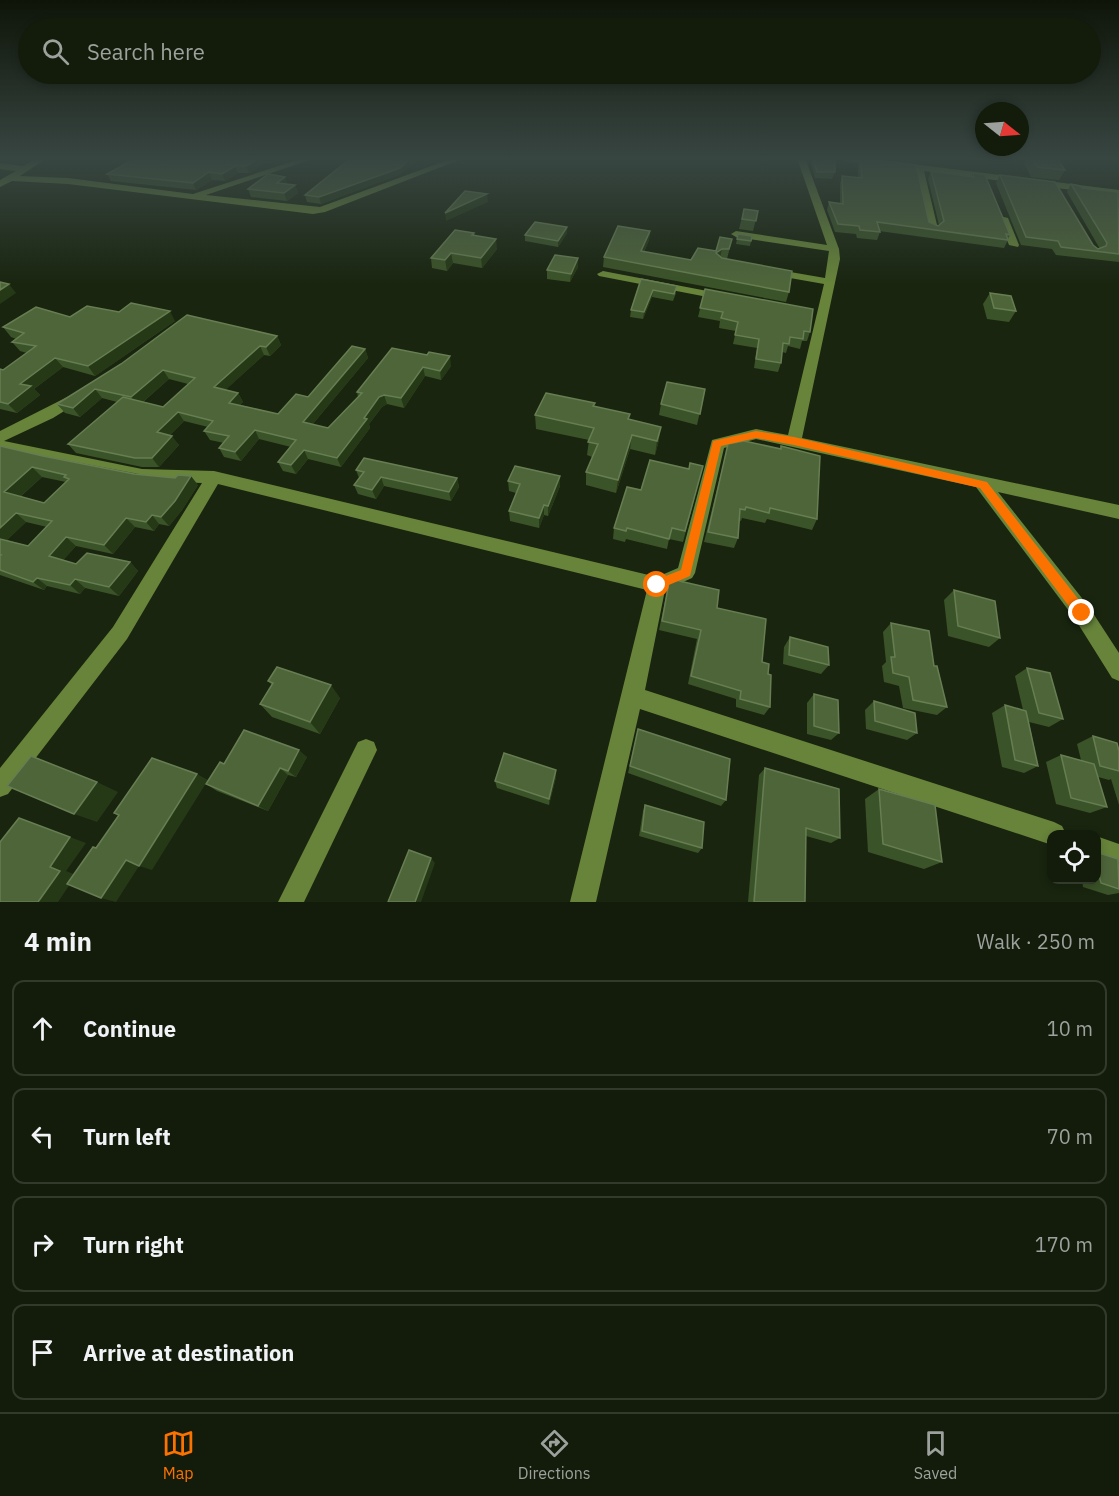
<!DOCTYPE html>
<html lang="en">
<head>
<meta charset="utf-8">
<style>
	body { margin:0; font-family:"IBM Plex Sans",sans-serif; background:#1c2514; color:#f1f3f6 }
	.controls { position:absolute; right:18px; bottom:18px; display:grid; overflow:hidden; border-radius:12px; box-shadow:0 3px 9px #0003 }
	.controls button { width:54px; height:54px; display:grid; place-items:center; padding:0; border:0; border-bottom:2px solid #323a2c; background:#131c0b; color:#f1f3f6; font:30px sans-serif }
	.compass { position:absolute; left:975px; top:102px; width:54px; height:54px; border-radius:50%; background:#131c0b; box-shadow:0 3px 9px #0003; rotate:107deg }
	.stop { position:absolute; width:18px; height:18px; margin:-14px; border:4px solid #fc7201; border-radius:50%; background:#fff }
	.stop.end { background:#fc7201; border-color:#fff; box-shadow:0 2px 6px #0008 }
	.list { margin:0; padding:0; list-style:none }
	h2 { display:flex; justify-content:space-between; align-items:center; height:78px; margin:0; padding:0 24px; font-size:26px }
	h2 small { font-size:20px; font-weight:400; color:#9da19d }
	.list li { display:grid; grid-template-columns:39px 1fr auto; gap:18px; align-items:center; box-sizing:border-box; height:96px; margin:0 12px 12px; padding:0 12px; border:2px solid #323a2c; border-radius:12px }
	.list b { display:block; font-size:22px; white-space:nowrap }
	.list em { font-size:20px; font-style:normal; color:#9da19d }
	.icon { flex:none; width:33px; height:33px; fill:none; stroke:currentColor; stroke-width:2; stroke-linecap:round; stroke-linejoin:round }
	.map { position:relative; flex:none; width:1119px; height:902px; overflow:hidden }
	.search { position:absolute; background:#131c0b; box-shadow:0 3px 9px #0003; left:18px; right:18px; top:18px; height:66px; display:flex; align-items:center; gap:15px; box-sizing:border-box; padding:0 21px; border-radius:33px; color:#9da19d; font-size:22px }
	.sheet { height:510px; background:#131c0b }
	nav { display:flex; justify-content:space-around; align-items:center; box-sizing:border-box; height:84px; border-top:2px solid #323a2c; background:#131c0b; font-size:16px; color:#9da19d }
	nav a { display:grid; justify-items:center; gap:3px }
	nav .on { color:#fc7201 }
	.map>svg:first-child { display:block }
</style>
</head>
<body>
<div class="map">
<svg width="1119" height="902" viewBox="0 0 1119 902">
	<rect width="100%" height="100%" fill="#19250f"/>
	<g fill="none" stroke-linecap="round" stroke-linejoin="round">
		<g fill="#67843a" fill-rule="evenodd">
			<polygon points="37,158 47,158 20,176 68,178 193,194 303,158 315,158 206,195 320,207 453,158 464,158 325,212 313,214 68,184 12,181 0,187 0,180 16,171 0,169 0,163 23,166"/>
			<polygon points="797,158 805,158 839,249 840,259 802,438 1119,505 1119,519 998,492 1089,607 1119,653 1119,681 1112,678 1075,619 976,487 756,439 724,448 695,573 692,578 665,590 645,690 1054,822 1062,826 1066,834 1052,834 1052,845 640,709 596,902 570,902 647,590 218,484 127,639 8,794 0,797 0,768 113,627 202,483 142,481 0,451 0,431 77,392 82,394 84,397 82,400 53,418 4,441 142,469 214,471 657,577 678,568 712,440 756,429 788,435 824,284 773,275 767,272 773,269 825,278 829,251 736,237 731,234 736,231 827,245"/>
			<polygon points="841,158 864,158 1119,190 1119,196 924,171 938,229 933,232 928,229 915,170 845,161"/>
			<polygon points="1000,216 1008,218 1019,245 1018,247 1009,245 998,218"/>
			<polygon points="603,271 723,294 729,297 723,300 599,276 597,274"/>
			<polygon points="366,739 374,742 377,750 304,902 278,902 358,742"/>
			<polygon points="1096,836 1119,844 1119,868 1096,860"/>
		</g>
	</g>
	<g fill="#3b5328" fill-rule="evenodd">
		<polygon points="813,158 835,158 835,172 832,179 815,178 811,163"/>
		<polygon points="860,158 929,222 938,226 939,225 928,179 931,171 971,177 973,173 1010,235 1008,239 1008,240 1004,248 879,231 880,232 877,240 857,238 856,234 835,232 827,210 829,202 840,204 840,183 842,176 858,178 858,165"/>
		<polygon points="881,158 899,158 898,160"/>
		<polygon points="1027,158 1057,158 1065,170 1059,180 1031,177 1024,163"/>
		<polygon points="270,159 249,173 238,173 225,181 212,180 196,190 111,181 107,174 163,161"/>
		<polygon points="401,174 321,204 307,202 305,195"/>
		<polygon points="1000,175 1098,249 1100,249 1067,192 1071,184 1082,188 1119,193 1119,262 1056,255 1052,249 1021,245 996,183"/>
		<polygon points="288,184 295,185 298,193 287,201 251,197 248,189"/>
		<polygon points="744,209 758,211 753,231 739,229"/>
		<polygon points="567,227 567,233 558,247 525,241 525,235"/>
		<polygon points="650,231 649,240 644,252 691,260 716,251 732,239 727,259 722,258 789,292 786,302 603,267 604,257"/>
		<polygon points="474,233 475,236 497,249 482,268 453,263 447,271 432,268 431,258"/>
		<polygon points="738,234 752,236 750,246 736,244"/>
		<polygon points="578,258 578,267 570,282 547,279 547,270"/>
		<polygon points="641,279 676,293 673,301 652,297 643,319 630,317 631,310"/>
		<polygon points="705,289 810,332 807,341 802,341 800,349 788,346 786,353 782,352 781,363 778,372 754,368 757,348 733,344 736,331 719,328 720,321 698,317"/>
		<polygon points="990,293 1016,311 1009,322 987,319 983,304"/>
		<polygon points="119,312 175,321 95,376 63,367 34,389 40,395 17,413 0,409 0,369 3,370 27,353 20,351 12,342 16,339 11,337 3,327 70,317"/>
		<path d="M277,336L281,345L270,356L264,355L225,390L238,393L243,402L240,405L278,414L308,397L365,349L368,358L312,425L328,428L358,397L357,392L392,348L451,366L441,380L425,376L404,408L387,404L382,407L369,424L370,428L341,467L308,459L296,474L283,471L278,462L291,447L259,439L241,461L224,457L219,448L224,443L210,440L204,431L208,427L184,421L170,435L179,445L159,467H142L76,453L68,444L117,402L102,398L80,417L65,413L57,404L121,364ZM169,379L188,384L163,407L143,402Z"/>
		<polygon points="705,389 697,425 659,415 661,404"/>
		<polygon points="594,406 629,419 659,440 655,455 630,449 616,493 586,485 586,472 592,457 587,455 589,440 536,429 535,415"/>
		<polygon points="728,444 780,448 781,446 817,519 812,530 767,519 765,523 742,518 741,521 739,520 738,538 734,548 704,542"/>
		<path d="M0,446L43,456L198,485L182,510L169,526L159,524L154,531L135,527L113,554L76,546L63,560L76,564L130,562L138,571L119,596L85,588L80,594L47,586L44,590L0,575ZM42,477L66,482L44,503L20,497ZM26,522L47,527L28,546L7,540Z"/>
		<polygon points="703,466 683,542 669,539 667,549 626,539 625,542 613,539 614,528 641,490 689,469"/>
		<polygon points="356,470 457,478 459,487 451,501 384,486 376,499 358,494 354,485 359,478"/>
		<polygon points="508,481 560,486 548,516 544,515 539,528 510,521 509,511 516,493 509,491"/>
		<polygon points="669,582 717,608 762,662 768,674 770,707 764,715 736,707 736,699 688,684 697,639 659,630"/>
		<polygon points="954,590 1000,638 989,647 948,636 944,600"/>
		<polygon points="891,623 934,666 947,707 937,715 903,708 899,686 884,682 882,666 886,662 883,632"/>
		<polygon points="790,637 829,665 821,674 783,664 784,647"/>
		<polygon points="1027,668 1063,719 1049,727 1029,722 1038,766 1024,773 1002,767 992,713 1005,705 1023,710 1015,676"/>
		<polygon points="268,681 340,698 320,734 272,717 260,704 272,685"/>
		<polygon points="814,694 839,733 831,740 807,734 807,703"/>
		<polygon points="874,701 917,733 907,740 866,729 865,710"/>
		<polygon points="638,729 726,800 721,806 628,773"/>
		<polygon points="1093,736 1119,751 1119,805 1111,779 1109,780 1098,777 1107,807 1090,813 1056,804 1046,762 1061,755 1081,760 1077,744"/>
		<polygon points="307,757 296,777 288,775 268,811 217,791 206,784 224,764"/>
		<polygon points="765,768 840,838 831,843 806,836 805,902 748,902 759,775"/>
		<polygon points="556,770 556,777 549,805 497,788 495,781"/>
		<polygon points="879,789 942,862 924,869 868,852 865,799"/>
		<polygon points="645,805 702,848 698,853 639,836 643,811"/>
		<polygon points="1096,852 1119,862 1119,893 1108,895 1083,887 1082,879 1096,879"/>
	</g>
	<g fill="#263916">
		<polygon points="259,158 269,158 270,159 249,173 246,166"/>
		<polygon points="411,158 420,158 401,174 321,204 319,197"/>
		<polygon points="235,166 238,173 225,181 222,174"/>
		<polygon points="209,172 212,180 196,190 193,183"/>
		<polygon points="285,177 288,185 277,183"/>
		<polygon points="295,185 298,193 287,201 284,193"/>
		<polygon points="487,194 488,202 446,221 445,213"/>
		<polygon points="567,227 567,233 558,247 558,241"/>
		<polygon points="650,231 649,240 640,261 641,251"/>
		<polygon points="496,239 497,249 482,268 481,258"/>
		<polygon points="722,249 720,258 716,253"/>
		<polygon points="451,253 453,263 447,271 445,260"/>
		<polygon points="578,258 578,267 570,282 571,274"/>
		<polygon points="9,284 16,293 0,304 0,290"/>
		<polygon points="653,290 652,297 643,319 644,312"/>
		<polygon points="170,311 175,321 95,376 88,366"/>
		<polygon points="277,336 281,345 270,356 266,347"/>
		<polygon points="260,346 264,355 219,396 214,387"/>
		<polygon points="365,349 368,358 307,431 303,422"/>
		<polygon points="450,356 451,366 441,380 440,371"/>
		<polygon points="55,358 63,367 34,389 40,395 17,413 8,404 20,384"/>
		<polygon points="423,367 425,376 404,408 401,398"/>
		<polygon points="163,370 169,379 138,406 131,397"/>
		<polygon points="95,389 102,398 80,417 73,408"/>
		<polygon points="238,393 243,402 234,412 229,403"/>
		<polygon points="384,395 387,404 382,407 369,424 370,428 341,467 337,458 364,418 379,397"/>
		<polygon points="178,412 184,421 163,442 157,432"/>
		<polygon points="661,427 659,440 655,455 657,441"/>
		<polygon points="255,430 259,439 241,461 235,452"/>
		<polygon points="632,435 630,449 616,493 618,480"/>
		<polygon points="172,436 179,445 159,467 152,458"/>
		<polygon points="304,450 308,459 296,474 291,465"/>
		<polygon points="32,467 42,477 14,502 4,492"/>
		<polygon points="191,476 198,485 182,510 169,526 161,517"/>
		<polygon points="560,476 560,486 548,516 548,506"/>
		<polygon points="381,477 384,486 376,499 372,490"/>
		<polygon points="457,478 459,487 451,501 449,492"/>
		<polygon points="544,505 544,515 539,528 539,518"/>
		<polygon points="16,513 26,522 2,545 0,543 0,528"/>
		<polygon points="152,515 159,524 154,531 146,522"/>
		<polygon points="126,518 135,527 113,554 104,545"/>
		<polygon points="66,537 76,546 59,565 49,556"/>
		<polygon points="130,562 138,571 119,596 109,587"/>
		<polygon points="37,578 47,586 44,590 33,582"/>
		<polygon points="75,579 85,588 80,594 70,585"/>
		<polygon points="331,685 340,698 320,734 310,722"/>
		<polygon points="299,750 307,757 296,777 288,771"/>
		<polygon points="280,768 288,775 268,811 258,806"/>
		<polygon points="556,770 556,777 549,805 549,799"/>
		<polygon points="197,774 208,780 152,870 139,866 116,902 101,898 126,860"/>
		<polygon points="97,782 118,792 97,822 74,814"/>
		<polygon points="19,818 86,843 66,871 76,875 58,902 38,902 50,867"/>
		<polygon points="431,858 435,863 421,902 415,902"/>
	</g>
	<g fill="#4e653a" stroke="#667e52" stroke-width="1.5" fill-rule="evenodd">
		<polygon points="136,158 163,161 168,158 259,158 246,166 235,166 222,174 209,172 193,183 107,174"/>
		<polygon points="351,158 411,158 400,168 319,197 305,195"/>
		<polygon points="813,158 835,158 835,172 817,172"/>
		<polygon points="860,158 916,165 929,222 938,226 944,221 931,171 974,177 973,173 985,175 1010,235 1006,234 1008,240 877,222 880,232 860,230 859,226 838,224 829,202 843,204 842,176 862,178"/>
		<polygon points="1032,158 1057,158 1065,170 1037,167"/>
		<polygon points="268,174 285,177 277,183 295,185 284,193 248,189"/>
		<polygon points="1000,175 1055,182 1093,245 1098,249 1106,246 1107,243 1071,184 1080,186 1082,188 1118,192 1119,254 1061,247 1058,241 1026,237"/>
		<polygon points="465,191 487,194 445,213"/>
		<polygon points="744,209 758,211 756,221 742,219"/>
		<polygon points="535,222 567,227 558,241 525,235"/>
		<polygon points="618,226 650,231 641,251 691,260 698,248 716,251 720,237 732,239 729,249 722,249 716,253 722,258 792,271 789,292 604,257"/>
		<polygon points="455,230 474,233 472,235 496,239 481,258 451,253 445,260 431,258"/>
		<polygon points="738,234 752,236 751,241 737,239"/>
		<polygon points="555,255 578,258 571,274 547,270"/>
		<polygon points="641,279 677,286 674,294 653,290 644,312 631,310"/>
		<polygon points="0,282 9,284 0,290"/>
		<polygon points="705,289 813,309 810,332 804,331 803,339 790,337 789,344 783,343 781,363 756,359 759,339 735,335 738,322 721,318 723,312 700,308"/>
		<polygon points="990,293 1011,296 1016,311 994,308"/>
		<polygon points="131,303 170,311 88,366 55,358 20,384 31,386 8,404 0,402 0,369 3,370 36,346 12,342 24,333 3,327 36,307 70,317 87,306 119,312"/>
		<polygon points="187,315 277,336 266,347 260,346 214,387 238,393 229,403 278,414 296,394 308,397 352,346 365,349 303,422 328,428 362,393 357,392 392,348 427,355 429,352 450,356 440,371 423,367 401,398 384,395 379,397 364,418 367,419 337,458 304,450 291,465 278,462 296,440 255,430 235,452 219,448 229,436 204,431 213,421 178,412 157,432 172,436 152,458 135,458 68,444 123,397 163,407 195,378 163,370 131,397 95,389 73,408 57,404 121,364"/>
		<polygon points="667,382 705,389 700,414 661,404"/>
		<polygon points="546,393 595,403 593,406 630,414 628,419 661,427 657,441 632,435 618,480 586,472 598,444 588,442 594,428 535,415"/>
		<polygon points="744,441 781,449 781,446 820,456 817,519 770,508 769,513 746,507 745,510 740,509 738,538 708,532 728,444"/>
		<path d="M0,446L43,456L134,474L175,478L178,475L191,476L175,501L161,517L152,515L146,522L126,518L104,545L66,537L49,556L76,564L87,553L130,562L109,587L75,579L70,585L37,578L33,582L0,570V556L1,555H0V539L28,546L52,521L16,513L0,528ZM32,467L66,475L64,477L69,479L44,503L4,492Z"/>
		<polygon points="364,458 457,478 449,492 381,477 372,490 354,485 364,472 356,470"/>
		<polygon points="650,460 689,469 690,463 703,466 685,531 672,528 669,539 627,528 626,531 614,528 627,487 641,490"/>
		<polygon points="515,466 560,476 548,506 544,505 539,518 509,511 520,484 508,481"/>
		<polygon points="675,580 719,590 717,608 766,619 762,662 769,664 768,674 771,675 770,707 740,699 741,691 691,676 701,630 662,621 669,582"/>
		<polygon points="954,590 995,601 1000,638 958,626"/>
		<polygon points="891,623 929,631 934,666 937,666 947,707 913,700 909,677 893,673 891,657 895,657"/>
		<polygon points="790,637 828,647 829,665 789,655"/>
		<polygon points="277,667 331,685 310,722 260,704 273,683 268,681"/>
		<polygon points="1027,668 1050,673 1063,719 1039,713"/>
		<polygon points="814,694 838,700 839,733 814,726"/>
		<polygon points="874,701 915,713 917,733 875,721"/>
		<polygon points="1005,705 1026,711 1038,766 1015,760"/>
		<polygon points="638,729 730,759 726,800 630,766"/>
		<polygon points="244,730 299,750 288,771 280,768 258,806 206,784 220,762 224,764"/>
		<polygon points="1093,736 1117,743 1119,751 1119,771 1100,766"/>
		<polygon points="504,753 556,770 549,799 495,781"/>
		<polygon points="1061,755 1094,764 1107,807 1071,798"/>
		<polygon points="31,756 97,782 74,814 7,786"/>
		<polygon points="152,758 197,774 139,866 126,860 101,898 67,884 93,847 96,848 119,815 114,813"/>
		<polygon points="765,768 839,789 840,838 806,828 805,902 754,902"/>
		<polygon points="879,789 935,805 942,862 883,844"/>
		<polygon points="645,805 704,822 702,848 642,831"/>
		<polygon points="19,818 70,837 50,867 60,871 38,902 0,902 0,842"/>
		<polygon points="409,850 431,858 415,902 388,902"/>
		<polygon points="1096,852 1118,859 1119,889 1101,883 1096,864"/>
	</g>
	<linearGradient id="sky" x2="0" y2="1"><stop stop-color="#0e1408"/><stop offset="0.56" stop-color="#384642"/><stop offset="1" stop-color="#384642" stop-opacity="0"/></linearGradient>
	<rect width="1119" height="284" fill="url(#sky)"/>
	<polygon fill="#fc7201" points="756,431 794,437 987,482 1086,609 1086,617 1077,617 980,488 794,445 756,438 721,446 690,576 657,590 653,588 653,581 681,570 713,441"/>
</svg>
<div class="controls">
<button><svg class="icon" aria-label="locate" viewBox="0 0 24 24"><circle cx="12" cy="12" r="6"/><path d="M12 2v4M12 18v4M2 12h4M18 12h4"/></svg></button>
</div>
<svg class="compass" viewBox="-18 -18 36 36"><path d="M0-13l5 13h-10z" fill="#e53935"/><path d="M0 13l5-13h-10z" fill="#9da19d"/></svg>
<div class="stop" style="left:657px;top:585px"></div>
<div class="stop end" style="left:1082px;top:613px"></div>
<div class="search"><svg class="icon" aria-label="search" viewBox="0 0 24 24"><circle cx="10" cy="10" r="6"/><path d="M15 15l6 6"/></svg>Search here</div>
</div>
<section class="sheet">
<h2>4 min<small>Walk · 250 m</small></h2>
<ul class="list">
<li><svg class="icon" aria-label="ahead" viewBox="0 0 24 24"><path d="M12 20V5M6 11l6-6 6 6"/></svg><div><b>Continue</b></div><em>10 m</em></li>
<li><svg class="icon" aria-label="left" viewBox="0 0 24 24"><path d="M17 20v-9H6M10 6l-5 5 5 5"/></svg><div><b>Turn left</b></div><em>70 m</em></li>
<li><svg class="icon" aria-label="right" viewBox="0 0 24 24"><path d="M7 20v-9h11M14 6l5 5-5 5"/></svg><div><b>Turn right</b></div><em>170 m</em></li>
<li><svg class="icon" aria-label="arrive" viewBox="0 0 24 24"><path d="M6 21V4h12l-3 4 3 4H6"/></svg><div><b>Arrive at destination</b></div></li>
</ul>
</section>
<nav>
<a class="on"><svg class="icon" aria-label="map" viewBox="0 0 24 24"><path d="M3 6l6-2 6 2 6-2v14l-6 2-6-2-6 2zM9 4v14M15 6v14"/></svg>Map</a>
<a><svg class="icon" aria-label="directions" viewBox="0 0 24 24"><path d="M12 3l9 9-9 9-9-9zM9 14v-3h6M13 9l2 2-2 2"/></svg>Directions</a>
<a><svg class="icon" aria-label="saved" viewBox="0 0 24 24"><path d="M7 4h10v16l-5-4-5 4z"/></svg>Saved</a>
</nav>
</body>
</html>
